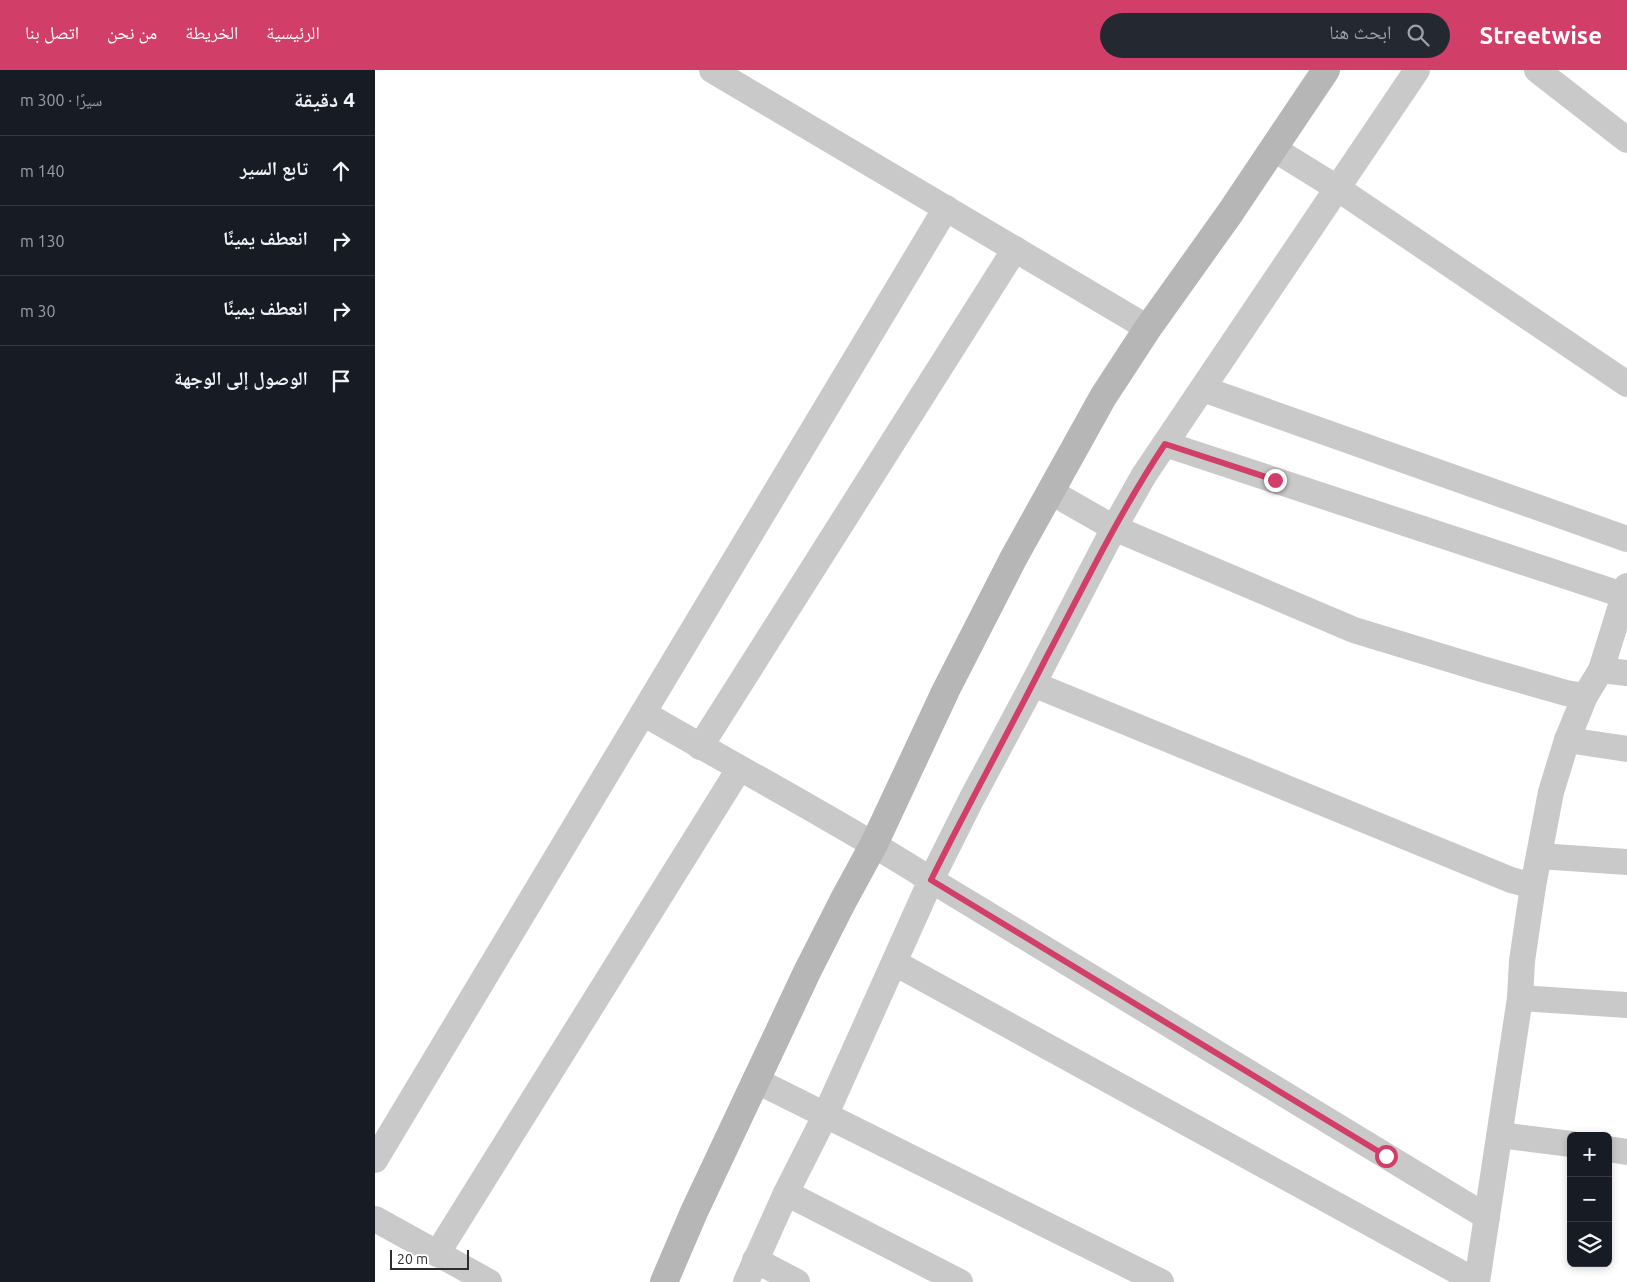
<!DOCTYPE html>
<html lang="ar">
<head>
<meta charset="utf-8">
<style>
	body { margin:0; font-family:Ubuntu,"Noto Naskh Arabic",sans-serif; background:#242831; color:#f1f3f6; direction:rtl }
	.controls { position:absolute; right:15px; bottom:15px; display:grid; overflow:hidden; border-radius:8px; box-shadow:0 2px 8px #0003 }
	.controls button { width:45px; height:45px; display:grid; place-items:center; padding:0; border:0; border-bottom:1px solid #363941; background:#171b24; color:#f1f3f6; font:25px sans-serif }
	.scale { position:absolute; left:15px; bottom:12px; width:79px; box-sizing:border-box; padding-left:5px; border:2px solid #2c2c2c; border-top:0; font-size:14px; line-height:18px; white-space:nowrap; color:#2c2c2c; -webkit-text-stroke:4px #fff; paint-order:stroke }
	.stop { position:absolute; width:15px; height:15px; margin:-11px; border:4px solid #d13f68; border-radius:50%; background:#fff }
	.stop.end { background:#d13f68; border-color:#fff; box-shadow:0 1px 5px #0008 }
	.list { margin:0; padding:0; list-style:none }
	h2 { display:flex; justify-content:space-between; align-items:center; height:65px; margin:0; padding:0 20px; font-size:21px }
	h2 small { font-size:16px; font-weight:400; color:#9ea1a6 }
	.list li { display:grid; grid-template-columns:32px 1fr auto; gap:15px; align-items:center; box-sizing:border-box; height:70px; padding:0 20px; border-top:1px solid #363941 }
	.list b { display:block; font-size:19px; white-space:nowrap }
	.list em { font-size:16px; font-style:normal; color:#9ea1a6 }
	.icon { flex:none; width:28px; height:28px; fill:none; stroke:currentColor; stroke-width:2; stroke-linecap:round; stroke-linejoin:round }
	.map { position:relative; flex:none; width:1252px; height:1212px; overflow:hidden; direction:ltr }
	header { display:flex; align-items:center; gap:30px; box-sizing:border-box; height:70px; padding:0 25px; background:#d13f68; color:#fff }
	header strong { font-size:24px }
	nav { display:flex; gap:28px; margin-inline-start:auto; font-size:18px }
	.search { width:350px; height:45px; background:#242831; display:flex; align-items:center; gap:12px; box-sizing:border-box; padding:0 18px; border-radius:28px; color:#9ea1a6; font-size:19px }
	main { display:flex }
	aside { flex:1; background:#171b24 }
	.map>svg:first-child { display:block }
</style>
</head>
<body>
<header>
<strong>Streetwise</strong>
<div class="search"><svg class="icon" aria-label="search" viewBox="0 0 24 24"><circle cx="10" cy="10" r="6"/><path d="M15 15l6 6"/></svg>ابحث هنا</div>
<nav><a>الرئيسية</a><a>الخريطة</a><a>من نحن</a><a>اتصل بنا</a></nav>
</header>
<main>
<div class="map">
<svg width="1252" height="1212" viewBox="0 0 1252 1212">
	<rect width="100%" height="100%" fill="#fff"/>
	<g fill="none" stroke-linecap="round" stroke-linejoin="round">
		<g stroke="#c9c9c9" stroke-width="26">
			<polyline points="337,0 773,258"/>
			<polyline points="1162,0 1252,70"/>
			<polyline points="899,79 962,118 1252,314"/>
			<polyline points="828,319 1252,469"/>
			<polyline points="790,374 1248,525"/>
			<polyline points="676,422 739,458 979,560 1107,599 1191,623 1210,626 1226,600 1252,516"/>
			<polyline points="1226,600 1252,603"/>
			<polyline points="658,614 1136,810 1158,816 1147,891 1145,928 1102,1212"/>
			<path d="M268,643C364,699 462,750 556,810L1112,1147"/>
			<polyline points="1192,670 1252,679"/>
			<polyline points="325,677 640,179"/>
			<polyline points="1164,786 1252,792"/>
			<polyline points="1158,816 1176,722 1192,670 1210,626"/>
			<polyline points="520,893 1102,1212"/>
			<polyline points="1145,928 1252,935"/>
			<polyline points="380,1010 786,1212"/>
			<polyline points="1125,1065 1196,1074"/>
			<polyline points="1233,1079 1252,1082"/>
			<polyline points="0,1090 571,138"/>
			<polyline points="411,1123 585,1212"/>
			<polyline points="0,1149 114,1212"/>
			<polyline points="62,1184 364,699"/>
			<polyline points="380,1190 422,1212"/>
			<polyline points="371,1212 411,1123 450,1046 556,810 597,728 658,614 739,458 769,405 1042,0"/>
		</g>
		<polyline stroke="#b6b6b6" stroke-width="28" points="289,1212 319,1142 432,902 468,831 499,774 571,620 638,489 728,327 773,258 855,143 951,0"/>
	</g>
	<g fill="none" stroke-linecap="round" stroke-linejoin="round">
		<path stroke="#d13f68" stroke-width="6" d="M900,410L790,374C744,443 708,518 669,592C632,665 592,737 556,810L1011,1086"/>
	</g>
</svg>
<div class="controls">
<button>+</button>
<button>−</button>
<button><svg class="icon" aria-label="layers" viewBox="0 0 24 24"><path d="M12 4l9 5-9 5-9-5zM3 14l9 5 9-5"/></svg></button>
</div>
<div class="scale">20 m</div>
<div class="stop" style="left:1011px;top:1086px"></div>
<div class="stop end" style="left:900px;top:410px"></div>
</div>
<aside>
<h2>4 دقيقة<small>سيرًا · 300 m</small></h2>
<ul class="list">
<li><svg class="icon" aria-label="ahead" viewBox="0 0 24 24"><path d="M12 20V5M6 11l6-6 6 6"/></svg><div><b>تابع السير</b></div><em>140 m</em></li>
<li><svg class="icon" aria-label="right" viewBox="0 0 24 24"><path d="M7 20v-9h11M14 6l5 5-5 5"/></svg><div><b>انعطف يمينًا</b></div><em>130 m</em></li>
<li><svg class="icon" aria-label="right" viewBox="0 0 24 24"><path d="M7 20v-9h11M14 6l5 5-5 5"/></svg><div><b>انعطف يمينًا</b></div><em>30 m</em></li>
<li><svg class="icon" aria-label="arrive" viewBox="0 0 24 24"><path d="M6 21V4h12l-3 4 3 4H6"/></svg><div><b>الوصول إلى الوجهة</b></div></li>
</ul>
</aside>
</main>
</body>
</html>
